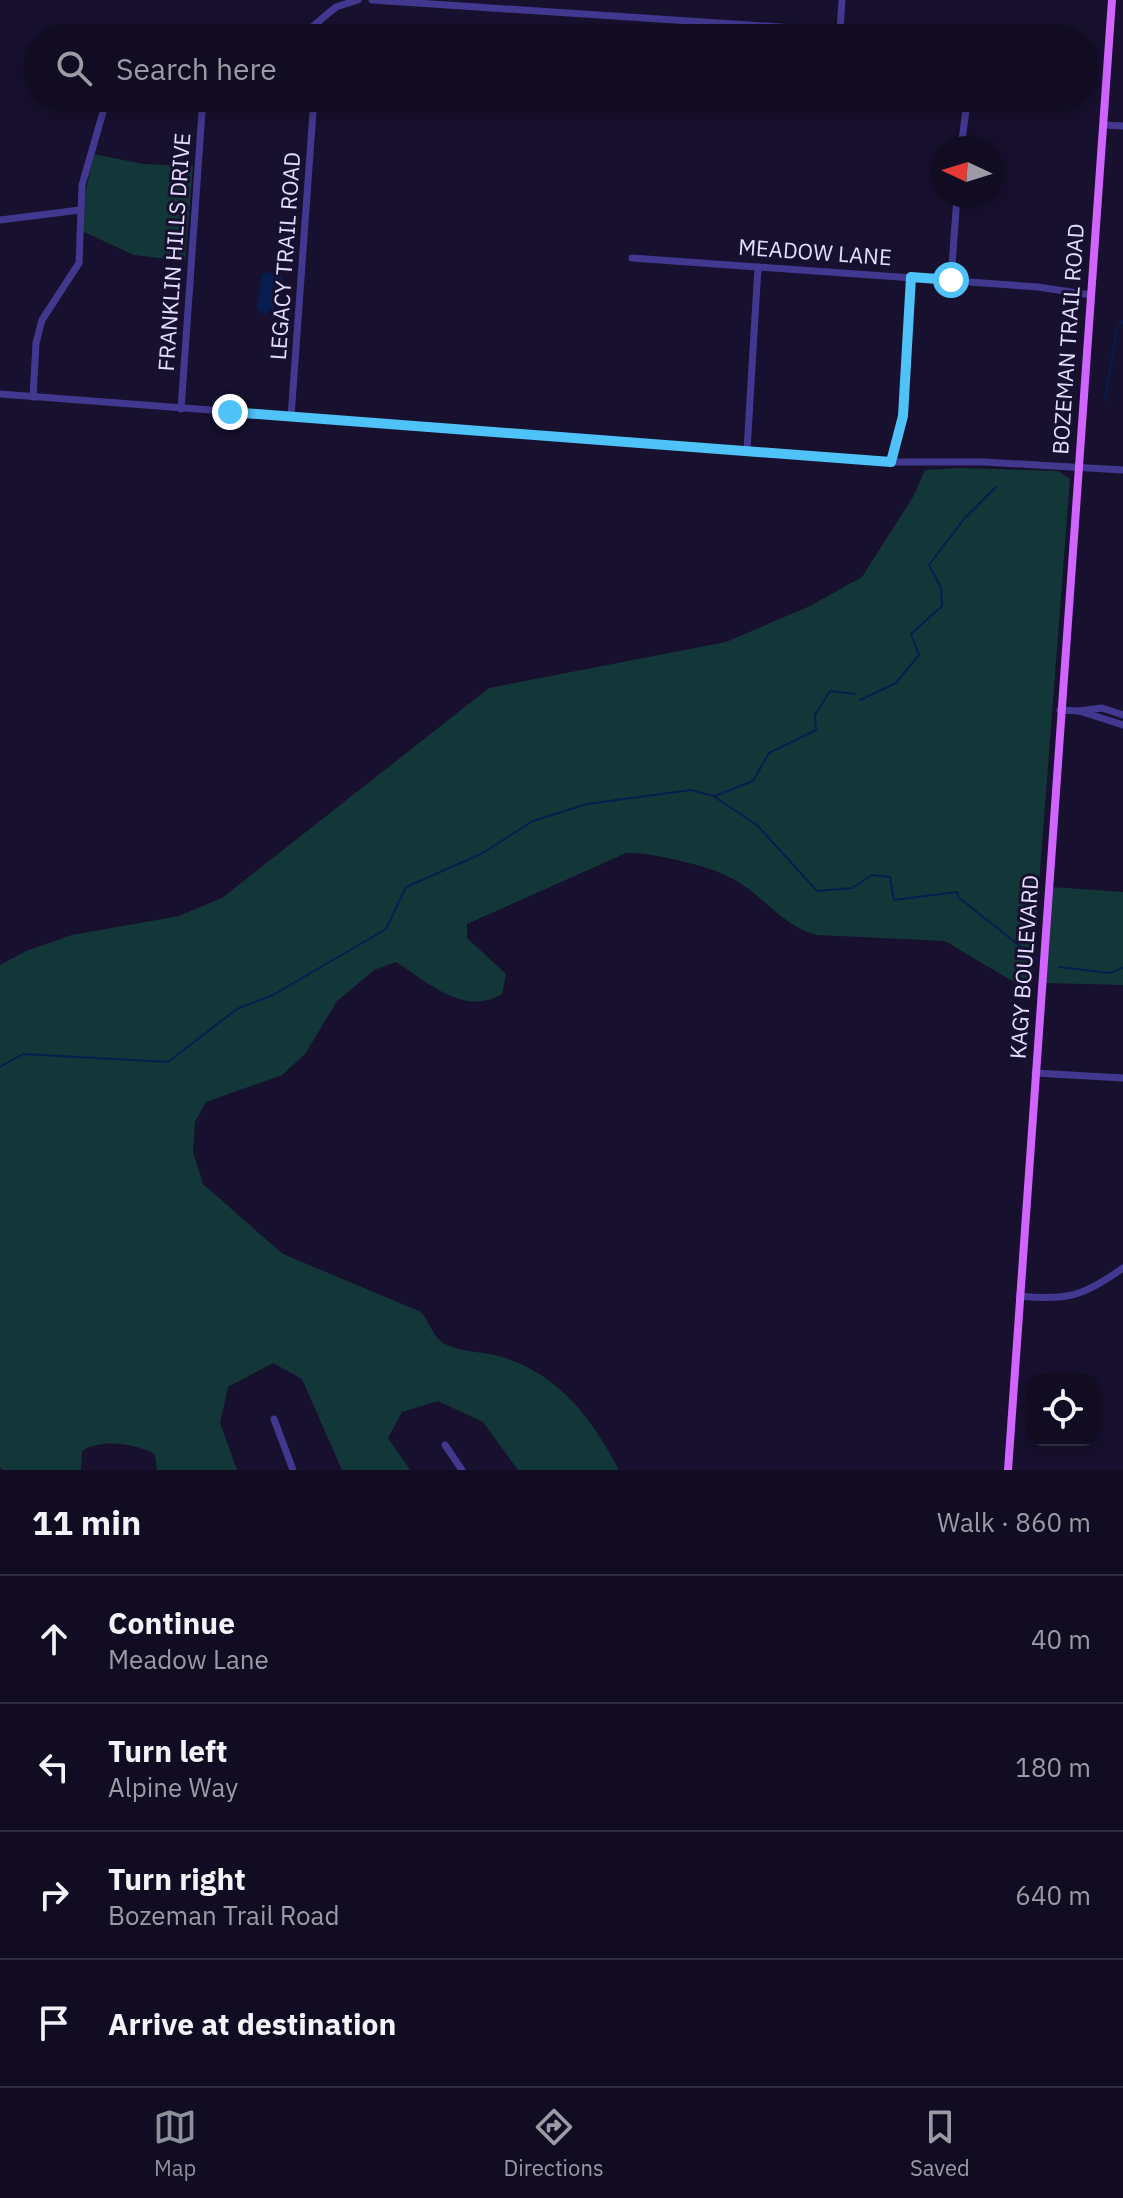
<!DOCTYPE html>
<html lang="en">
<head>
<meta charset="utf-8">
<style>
	body { margin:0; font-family:"IBM Plex Sans",sans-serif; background:#1a152a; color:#f1f3f6 }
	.controls { position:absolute; right:24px; bottom:24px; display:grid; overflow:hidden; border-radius:16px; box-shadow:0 4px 12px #0003 }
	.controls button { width:72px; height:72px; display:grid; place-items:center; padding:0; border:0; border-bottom:2px solid #302c40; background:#110c22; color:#f1f3f6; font:40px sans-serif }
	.compass { position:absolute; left:931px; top:136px; width:72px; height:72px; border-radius:50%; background:#110c22; box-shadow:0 4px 12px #0003; rotate:274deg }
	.stop { position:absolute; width:24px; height:24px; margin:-18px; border:6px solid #4fc3f7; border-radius:50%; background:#fff }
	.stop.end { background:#4fc3f7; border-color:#fff; box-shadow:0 2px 8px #0008 }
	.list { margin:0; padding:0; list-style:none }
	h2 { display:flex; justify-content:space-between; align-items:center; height:104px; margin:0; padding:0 32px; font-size:34px }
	h2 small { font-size:26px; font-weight:400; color:#9c9ba5 }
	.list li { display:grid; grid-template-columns:52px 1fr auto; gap:24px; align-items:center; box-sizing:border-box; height:128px; padding:0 32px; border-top:2px solid #302c40 }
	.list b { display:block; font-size:30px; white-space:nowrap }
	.list p { margin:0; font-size:26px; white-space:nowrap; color:#9c9ba5 }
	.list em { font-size:26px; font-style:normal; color:#9c9ba5 }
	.icon { flex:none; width:44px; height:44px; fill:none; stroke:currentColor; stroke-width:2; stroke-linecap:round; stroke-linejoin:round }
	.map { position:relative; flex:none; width:1123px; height:1470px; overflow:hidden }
	.search { position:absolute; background:#110c22; box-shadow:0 4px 12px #0003; left:24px; right:24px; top:24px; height:88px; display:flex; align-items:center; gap:20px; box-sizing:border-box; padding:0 28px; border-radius:44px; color:#9c9ba5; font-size:30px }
	.sheet { height:616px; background:#110c22 }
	nav { display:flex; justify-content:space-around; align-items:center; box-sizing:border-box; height:112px; border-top:2px solid #302c40; background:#110c22; font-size:22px; color:#9c9ba5 }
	nav a { display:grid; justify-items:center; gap:4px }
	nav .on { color:#8c9099 }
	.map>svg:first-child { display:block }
</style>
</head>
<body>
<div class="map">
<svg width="1123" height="1470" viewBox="0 0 1123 1470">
	<rect width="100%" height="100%" fill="#17102e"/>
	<g fill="#133738">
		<polygon points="94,154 143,164 193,166 185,261 134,255 84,232 85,194"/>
		<path d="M961,468L1058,471L1070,479L1031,988L1022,987L945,941L817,935C782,926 765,897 735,880C712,866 651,852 626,853L467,924V938L506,974L502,994C464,1017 428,982 396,962L374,970L337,1001L305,1054L282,1075L206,1102L195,1122L193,1152L203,1184L283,1254L421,1312C429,1321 432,1335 442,1342C458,1353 484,1351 502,1357C559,1374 593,1420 619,1470H518L483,1422L438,1401L402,1412L388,1438L410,1470H342L302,1379L273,1363L228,1387L220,1423L237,1470H157L155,1454C135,1444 102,1438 82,1451L81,1470H3L0,1467V965L26,951L72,935L179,916L222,898L489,688L726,642L810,606L862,577L913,497L925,470Z"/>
		<polygon points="1052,887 1123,892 1123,985 1045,983"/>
	</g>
	<polygon fill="#081d4f" points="276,271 282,276 281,302 264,315 257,307 262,274"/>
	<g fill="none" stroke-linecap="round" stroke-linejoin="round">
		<g stroke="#081d4f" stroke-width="2">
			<polyline points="1105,400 1117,329 1123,321"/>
			<polyline points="1051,443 1057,438"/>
			<polyline points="860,700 896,683 919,655 911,634 942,606 941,588 929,565 964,519 996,487"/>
			<polyline points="715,796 753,781 769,753 816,730 815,715 830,691 855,694"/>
			<polyline points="1059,967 1110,973 1123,968"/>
			<polyline points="0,1067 23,1054 168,1062 237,1009 273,995 386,929 406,887 481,854 533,821 587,804 691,790 713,796 757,825 817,891 852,888 872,875 890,877 894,900 957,892 958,897 1039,961"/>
		</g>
		<g stroke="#423890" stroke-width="7">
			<polyline points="372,0 840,31 842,0"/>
			<polyline points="243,38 306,32 336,7 358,0"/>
			<polyline points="1103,125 1123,126"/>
			<polyline points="961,148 967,102"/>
			<polyline points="0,220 80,210"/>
			<polyline points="632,258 1038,287 1091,295"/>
			<polyline points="951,280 957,196"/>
			<polyline points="0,394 891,462 984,462 1123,470"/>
			<polyline points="33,397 36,343 42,320 79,263 82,185 107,98"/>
			<polyline points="181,409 203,98"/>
			<polyline points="291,417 314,98"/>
			<polyline points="747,450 758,267"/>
			<polyline points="891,462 903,416 911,277"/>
			<polyline points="1060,710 1079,711 1123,725"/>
			<polyline points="1079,711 1102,708 1123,715"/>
			<polyline points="1035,1073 1123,1078"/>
			<path d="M1019,1296C1067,1301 1084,1296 1123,1268"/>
			<polyline points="274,1419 293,1470"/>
			<polyline points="445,1445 462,1470"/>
		</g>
		<polyline stroke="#cf64ff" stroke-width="8" points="1008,1470 1112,0"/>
	</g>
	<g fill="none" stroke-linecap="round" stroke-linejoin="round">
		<polyline stroke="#4fc3f7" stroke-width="10" points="230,412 891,462 903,416 911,277 951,280"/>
	</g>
	<g text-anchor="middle" stroke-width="6" stroke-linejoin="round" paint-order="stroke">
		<g font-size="22" fill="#e3ddff" stroke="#17102e">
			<text transform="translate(174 252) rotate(-86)" y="8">FRANKLIN HILLS DRIVE</text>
			<text transform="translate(815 252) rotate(4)" y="8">MEADOW LANE</text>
			<text transform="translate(285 256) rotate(-86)" y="8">LEGACY TRAIL ROAD</text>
			<text transform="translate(1068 339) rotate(-86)" y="8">BOZEMAN TRAIL ROAD</text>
			<text transform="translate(1024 967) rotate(-86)" y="8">KAGY BOULEVARD</text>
		</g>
	</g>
</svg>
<div class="controls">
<button><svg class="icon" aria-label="locate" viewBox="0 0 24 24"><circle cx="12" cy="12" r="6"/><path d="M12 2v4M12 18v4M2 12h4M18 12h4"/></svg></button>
</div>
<svg class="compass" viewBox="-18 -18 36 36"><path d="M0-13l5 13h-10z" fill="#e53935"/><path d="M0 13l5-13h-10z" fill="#9c9ba5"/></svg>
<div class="stop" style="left:951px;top:280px"></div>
<div class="stop end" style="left:230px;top:412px"></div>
<div class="search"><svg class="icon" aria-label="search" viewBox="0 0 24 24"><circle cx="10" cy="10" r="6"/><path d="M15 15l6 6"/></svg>Search here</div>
</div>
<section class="sheet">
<h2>11 min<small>Walk · 860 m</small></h2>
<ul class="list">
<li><svg class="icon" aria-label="ahead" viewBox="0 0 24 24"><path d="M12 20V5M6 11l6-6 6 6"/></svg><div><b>Continue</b><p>Meadow Lane</p></div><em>40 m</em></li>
<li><svg class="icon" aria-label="left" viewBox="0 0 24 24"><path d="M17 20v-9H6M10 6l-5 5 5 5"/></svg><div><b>Turn left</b><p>Alpine Way</p></div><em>180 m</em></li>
<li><svg class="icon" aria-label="right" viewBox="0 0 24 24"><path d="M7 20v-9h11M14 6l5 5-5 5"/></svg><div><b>Turn right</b><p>Bozeman Trail Road</p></div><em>640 m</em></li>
<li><svg class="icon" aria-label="arrive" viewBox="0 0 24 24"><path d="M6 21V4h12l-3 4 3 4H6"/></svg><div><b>Arrive at destination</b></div></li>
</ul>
</section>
<nav>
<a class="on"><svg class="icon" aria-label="map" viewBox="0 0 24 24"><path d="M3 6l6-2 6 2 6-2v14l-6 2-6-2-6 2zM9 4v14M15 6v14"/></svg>Map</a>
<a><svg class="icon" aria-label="directions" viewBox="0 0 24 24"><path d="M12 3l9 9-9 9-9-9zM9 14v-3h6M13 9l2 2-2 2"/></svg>Directions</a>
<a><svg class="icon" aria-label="saved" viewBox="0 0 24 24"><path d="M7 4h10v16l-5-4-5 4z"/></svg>Saved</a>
</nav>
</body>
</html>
